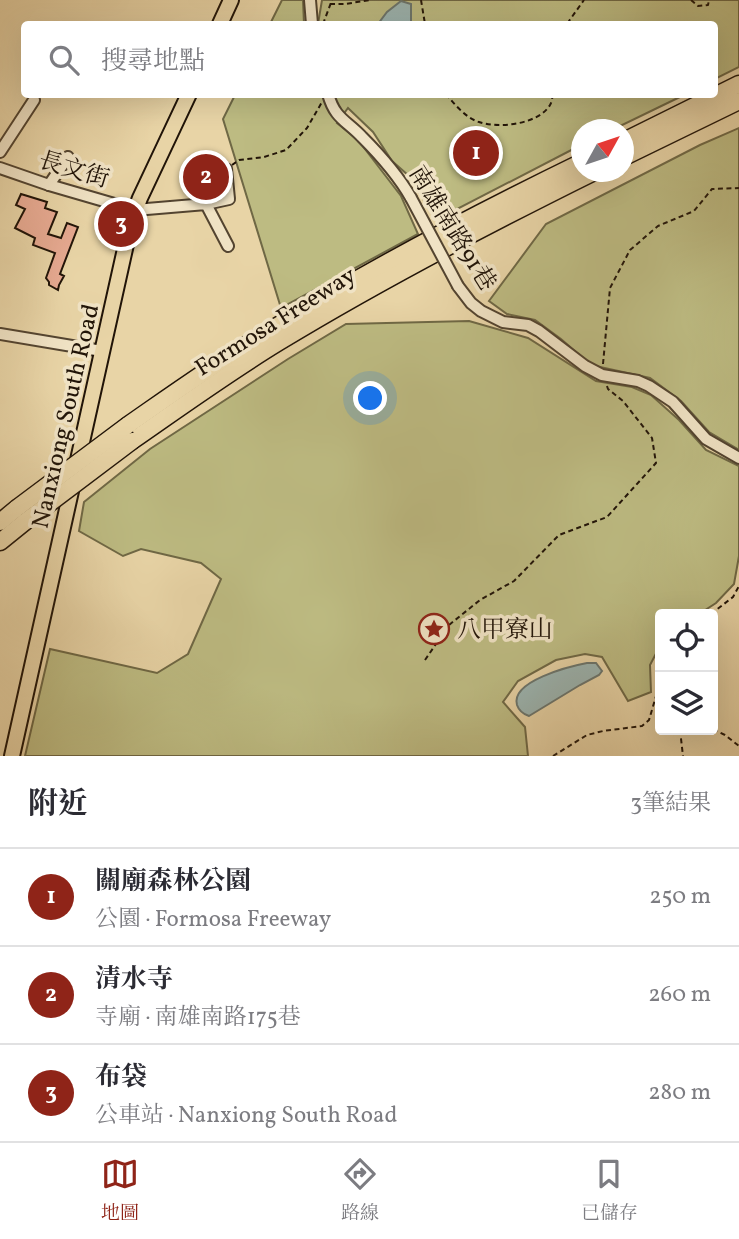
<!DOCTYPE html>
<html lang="zh-TW">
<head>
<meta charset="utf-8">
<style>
	body { margin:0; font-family:Vollkorn,"Noto Serif TC",serif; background:#f2f2f3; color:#2b2b33 }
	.controls { position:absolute; right:21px; bottom:21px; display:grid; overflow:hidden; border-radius:7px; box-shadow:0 7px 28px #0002 }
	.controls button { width:63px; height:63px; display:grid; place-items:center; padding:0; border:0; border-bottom:2px solid #e1e1e2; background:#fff; color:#2b2b33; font:35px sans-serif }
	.compass { position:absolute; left:571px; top:119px; width:63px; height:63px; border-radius:50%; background:#fff; box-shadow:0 7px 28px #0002; rotate:50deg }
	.you { position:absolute; left:371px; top:399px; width:24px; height:24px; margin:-18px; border:5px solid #fff; border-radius:50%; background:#1a73e8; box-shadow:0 0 0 10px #1a73e833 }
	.badge { display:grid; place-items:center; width:46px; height:46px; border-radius:50%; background:#8f2418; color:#fff; font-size:23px; font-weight:700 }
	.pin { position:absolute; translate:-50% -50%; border:4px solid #fff; box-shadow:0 2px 7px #0006 }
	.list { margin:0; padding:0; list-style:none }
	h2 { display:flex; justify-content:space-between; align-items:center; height:91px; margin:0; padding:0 28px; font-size:30px }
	h2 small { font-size:23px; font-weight:400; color:#7c7c81 }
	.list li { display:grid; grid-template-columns:46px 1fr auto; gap:21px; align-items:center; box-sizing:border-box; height:98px; padding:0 28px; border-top:2px solid #e1e1e2 }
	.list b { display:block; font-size:26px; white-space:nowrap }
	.list p { margin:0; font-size:23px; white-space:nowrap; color:#7c7c81 }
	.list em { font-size:23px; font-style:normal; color:#7c7c81 }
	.icon { flex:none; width:38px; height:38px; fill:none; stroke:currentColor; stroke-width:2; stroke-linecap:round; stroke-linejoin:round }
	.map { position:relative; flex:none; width:739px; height:756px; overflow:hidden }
	.search { position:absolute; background:#fff; box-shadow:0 7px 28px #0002; left:21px; right:21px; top:21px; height:77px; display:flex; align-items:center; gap:18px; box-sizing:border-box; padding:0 24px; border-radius:7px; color:#7c7c81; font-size:26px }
	.sheet { height:385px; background:#fff }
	nav { display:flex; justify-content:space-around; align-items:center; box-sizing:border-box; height:98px; border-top:2px solid #e1e1e2; background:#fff; font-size:19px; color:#7c7c81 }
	nav a { display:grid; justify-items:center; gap:4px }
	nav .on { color:#8f2418 }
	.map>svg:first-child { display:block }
</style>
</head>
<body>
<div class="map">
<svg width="739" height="756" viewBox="0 0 739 756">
	<rect width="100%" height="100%" fill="#e8d4a6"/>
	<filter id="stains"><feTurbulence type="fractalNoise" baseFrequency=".00286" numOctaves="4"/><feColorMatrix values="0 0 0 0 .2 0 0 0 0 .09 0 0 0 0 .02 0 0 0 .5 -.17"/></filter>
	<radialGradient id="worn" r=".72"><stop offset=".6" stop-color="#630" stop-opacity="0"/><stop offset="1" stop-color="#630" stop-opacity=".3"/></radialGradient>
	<g fill="#bdbb82" stroke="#6f6845" stroke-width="2">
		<polygon points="282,0 303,0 304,24 270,24"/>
		<polygon points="322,0 739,0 739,67 715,79 714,24 318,24"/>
		<polygon points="235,95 684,95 614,129 582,130 581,145 436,220 409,176 392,161 373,132 348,108 337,123 358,140 401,196 418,234 281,308 223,119"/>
		<polygon points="739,128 739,450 709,432 681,401 650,378 591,365 561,339 535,320 507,314 489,301 546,224 700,145"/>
		<polygon points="469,321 528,338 596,381 632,387 651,395 679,420 706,450 739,466 739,556 734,584 716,603 699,614 660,614 660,646 650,665 651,692 628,701 602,657 585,654 556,660 518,681 503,702 525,727 528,756 25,756 50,649 157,673 188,654 221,579 201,563 141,549 123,556 79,531 84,502 150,449 288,359 346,324"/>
	</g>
	<g fill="#9bb5b2" stroke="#6a756e" stroke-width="2">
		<polygon points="401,1 411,4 411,24 378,24 387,12"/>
		<path d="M587,663H596L602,671L599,675L580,685L529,716C523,714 519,711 517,705C510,681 571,666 587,663Z"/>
	</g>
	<g fill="#e7aa92" stroke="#211408" stroke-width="2">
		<polygon points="218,166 220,193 195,197 191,169"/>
		<polygon points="21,194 47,202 45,208 57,212 48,234 61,238 67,223 78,227 60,274 64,276 59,285 58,290 49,285 49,282 46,278 55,253 33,245 35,238 15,228 25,209 16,205"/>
	</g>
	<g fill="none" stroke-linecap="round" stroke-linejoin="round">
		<g stroke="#534430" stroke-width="14">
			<g id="minor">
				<polyline points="310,0 312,24"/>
				<path d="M328,94C335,119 346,120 362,137C380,155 398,175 411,198"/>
				<polyline points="0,152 34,100"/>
				<polyline points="0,168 49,185 135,210 206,204 228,246"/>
				<polyline points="49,185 68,157"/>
				<polyline points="206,204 229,199 226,169"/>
				<polyline points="458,286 471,303 481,311 503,322 528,325 539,331 585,366 602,375 638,381 649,386 673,402 706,439 739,458"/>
				<polyline points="0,334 102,351"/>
			</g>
		</g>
		<g stroke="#211408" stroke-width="18">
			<g id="major">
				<polyline points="220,24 231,0"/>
				<polyline points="12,756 131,222 140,198 189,94"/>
			</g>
		</g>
		<g stroke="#211408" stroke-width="19">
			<g id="highway">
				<polyline points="624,141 739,84"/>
				<polyline points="624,157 739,101"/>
				<path d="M128,425C174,393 220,360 269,331C370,269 475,214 582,162"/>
				<path d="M132,441C181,407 228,373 279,342C381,280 487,225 594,172"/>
				<polyline points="0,522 17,508"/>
				<polyline points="0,542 26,521"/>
			</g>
		</g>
		<g stroke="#211408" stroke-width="2" stroke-dasharray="5 3.5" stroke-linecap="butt">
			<polyline points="421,0 425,24"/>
			<polyline points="691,0 698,6 708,5 709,0"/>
			<polyline points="330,4 345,4 370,0"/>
			<polyline points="323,24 332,0"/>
			<polyline points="569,24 569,21 584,0"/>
			<path d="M446,94C455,105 466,118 479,122C499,129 539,124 550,105C552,102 552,98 553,94"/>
			<polyline points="232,165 239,160 264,157 286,150 307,128 322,102"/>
			<polyline points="603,364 610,288 630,250 658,226 694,211 712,189 739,188"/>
			<polyline points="711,614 733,597 739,586"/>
			<polyline points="425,660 449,625 480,600 514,581 559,535 607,517 656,463 652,438 623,401 608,389 606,383"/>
			<polyline points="660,666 660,688"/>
			<polyline points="713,729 725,735 739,746"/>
			<polyline points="680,730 683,756"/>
			<polyline points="553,756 587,735 603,731 642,726 649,720 659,686"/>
		</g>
		<use href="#minor" stroke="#f0e3c5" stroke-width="10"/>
		<use href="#major" stroke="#e8d4a6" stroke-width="14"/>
		<use href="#highway" stroke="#e8d4a6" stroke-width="16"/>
		<g stroke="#534430" stroke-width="14" stroke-linecap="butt">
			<polyline id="minor-bridge" points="411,198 458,286"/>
		</g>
		<g stroke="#211408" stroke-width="19" stroke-linecap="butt">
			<g id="highway-bridge">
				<polyline points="17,508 128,425"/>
				<polyline points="26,521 132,441"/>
			</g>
		</g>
		<use href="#minor-bridge" stroke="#f0e3c5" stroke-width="10"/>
		<use href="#highway-bridge" stroke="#e8d4a6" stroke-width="16"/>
	</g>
	<defs>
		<g id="sight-ring" transform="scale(1.575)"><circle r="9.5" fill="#f0e3c5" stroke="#8f2418" stroke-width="1.5"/><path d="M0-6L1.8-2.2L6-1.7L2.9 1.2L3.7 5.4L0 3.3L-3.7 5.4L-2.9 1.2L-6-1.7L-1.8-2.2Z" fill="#8f2418"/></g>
	</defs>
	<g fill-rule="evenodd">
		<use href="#sight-ring" x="434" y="629"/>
	</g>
	<g text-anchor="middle" stroke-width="7" stroke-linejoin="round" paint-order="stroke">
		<g font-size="24" fill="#211408" stroke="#f0e3c5">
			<text transform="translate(74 169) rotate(17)" y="8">長文街</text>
			<text transform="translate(453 228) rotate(58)" y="8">南雄南路91巷</text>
			<text transform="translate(275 321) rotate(-32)" y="8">Formosa Freeway</text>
			<text transform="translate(65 416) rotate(-77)" y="8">Nanxiong South Road</text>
		</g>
		<g font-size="24" fill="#211408" stroke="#f0e3c5" text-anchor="start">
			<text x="457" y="637">八甲寮山</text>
		</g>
	</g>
	<rect width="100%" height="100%" filter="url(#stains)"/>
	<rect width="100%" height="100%" fill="url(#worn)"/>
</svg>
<div class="controls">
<button><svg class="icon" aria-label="locate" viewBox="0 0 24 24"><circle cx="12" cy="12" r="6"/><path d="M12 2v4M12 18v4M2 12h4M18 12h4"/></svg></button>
<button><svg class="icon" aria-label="layers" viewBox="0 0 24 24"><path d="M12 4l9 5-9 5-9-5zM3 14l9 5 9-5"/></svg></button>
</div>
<svg class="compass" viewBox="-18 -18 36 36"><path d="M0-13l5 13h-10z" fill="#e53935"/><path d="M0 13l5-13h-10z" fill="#7c7c81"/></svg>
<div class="you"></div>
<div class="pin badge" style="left:476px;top:153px">1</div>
<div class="pin badge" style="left:206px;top:177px">2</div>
<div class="pin badge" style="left:121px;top:224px">3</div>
<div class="search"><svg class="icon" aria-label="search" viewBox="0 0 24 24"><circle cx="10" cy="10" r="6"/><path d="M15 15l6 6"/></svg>搜尋地點</div>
</div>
<section class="sheet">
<h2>附近<small>3筆結果</small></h2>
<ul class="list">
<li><span class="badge">1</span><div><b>關廟森林公園</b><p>公園 · Formosa Freeway</p></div><em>250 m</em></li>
<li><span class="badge">2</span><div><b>清水寺</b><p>寺廟 · 南雄南路175巷</p></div><em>260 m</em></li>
<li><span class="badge">3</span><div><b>布袋</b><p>公車站 · Nanxiong South Road</p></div><em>280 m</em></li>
</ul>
</section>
<nav>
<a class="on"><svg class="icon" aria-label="map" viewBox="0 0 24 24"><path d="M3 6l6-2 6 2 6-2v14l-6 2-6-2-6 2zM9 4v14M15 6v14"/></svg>地圖</a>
<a><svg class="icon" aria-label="directions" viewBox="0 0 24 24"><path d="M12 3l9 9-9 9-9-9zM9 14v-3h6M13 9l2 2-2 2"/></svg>路線</a>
<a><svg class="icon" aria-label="saved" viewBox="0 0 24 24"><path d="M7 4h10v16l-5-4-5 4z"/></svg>已儲存</a>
</nav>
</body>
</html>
